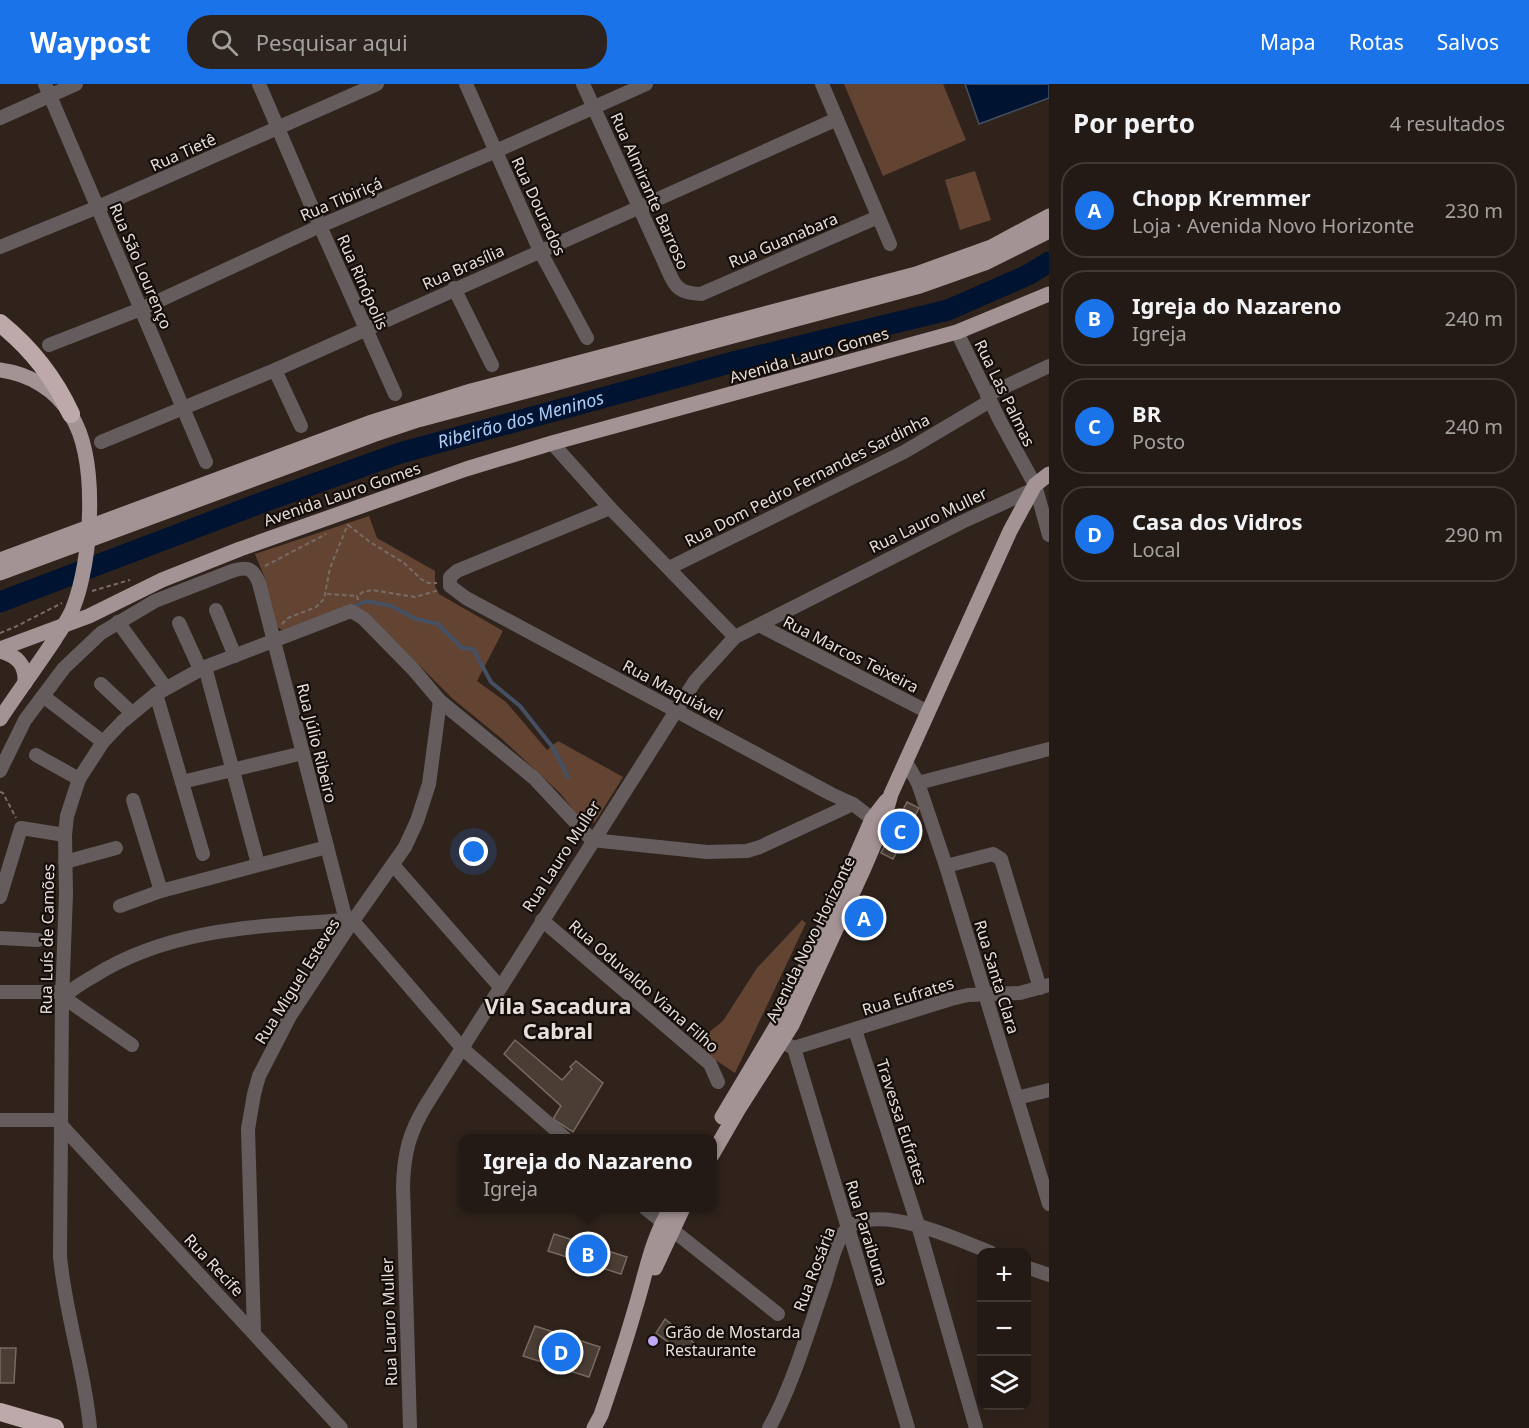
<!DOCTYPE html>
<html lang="pt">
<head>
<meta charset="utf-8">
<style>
	body { margin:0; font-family:"Noto Sans",sans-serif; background:#2c231e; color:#f1f3f6 }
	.controls { position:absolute; right:18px; bottom:18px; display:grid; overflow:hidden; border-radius:12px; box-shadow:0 6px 24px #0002 }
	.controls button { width:54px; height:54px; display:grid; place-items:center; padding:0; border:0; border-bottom:2px solid #413834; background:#241a15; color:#f1f3f6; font:30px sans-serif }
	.you { position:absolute; left:474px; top:768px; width:21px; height:21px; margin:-15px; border:4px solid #fff; border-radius:50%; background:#1a73e8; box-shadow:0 0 0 9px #1a73e833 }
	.badge { display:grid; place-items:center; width:39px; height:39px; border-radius:50%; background:#1a73e8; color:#fff; font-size:20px; font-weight:700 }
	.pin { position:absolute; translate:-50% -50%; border:3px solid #fff; box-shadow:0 2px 6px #0006 }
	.popup { position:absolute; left:459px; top:1050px; width:258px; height:78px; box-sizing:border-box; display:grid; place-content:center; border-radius:12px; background:#241a15; filter:drop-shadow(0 2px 4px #0005); font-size:20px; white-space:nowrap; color:#a3a1a0 }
	.popup b { font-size:22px; color:#f1f3f6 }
	.popup::after { content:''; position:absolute; left:50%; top:100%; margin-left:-12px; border:12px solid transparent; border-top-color:#241a15 }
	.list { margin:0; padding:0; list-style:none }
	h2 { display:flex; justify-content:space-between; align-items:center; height:78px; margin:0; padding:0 24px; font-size:26px }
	h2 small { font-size:20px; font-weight:400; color:#a3a1a0 }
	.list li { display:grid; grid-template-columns:39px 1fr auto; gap:18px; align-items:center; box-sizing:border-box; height:96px; margin:0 12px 12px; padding:0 12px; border:2px solid #413834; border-radius:24px }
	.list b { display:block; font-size:22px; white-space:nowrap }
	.list p { margin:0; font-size:20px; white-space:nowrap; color:#a3a1a0 }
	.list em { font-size:20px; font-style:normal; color:#a3a1a0 }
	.icon { flex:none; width:33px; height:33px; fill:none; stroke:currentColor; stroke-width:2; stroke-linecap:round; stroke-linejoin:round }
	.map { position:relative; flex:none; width:1049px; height:1344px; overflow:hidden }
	header { display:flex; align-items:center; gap:36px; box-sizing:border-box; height:84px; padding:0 30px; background:#1a73e8; color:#fff }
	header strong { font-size:28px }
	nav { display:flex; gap:33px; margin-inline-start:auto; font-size:21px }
	.search { width:420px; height:54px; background:#2c231e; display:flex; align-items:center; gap:15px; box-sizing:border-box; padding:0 21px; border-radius:24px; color:#a3a1a0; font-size:22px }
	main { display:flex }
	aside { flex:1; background:#241a15 }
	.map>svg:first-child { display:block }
</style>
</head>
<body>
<header>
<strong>Waypost</strong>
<div class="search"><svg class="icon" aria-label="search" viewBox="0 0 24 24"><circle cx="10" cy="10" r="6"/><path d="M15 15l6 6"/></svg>Pesquisar aqui</div>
<nav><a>Mapa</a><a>Rotas</a><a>Salvos</a></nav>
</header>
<main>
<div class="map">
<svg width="1049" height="1344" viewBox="0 0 1049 1344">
	<rect width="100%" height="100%" fill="#30231c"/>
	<g fill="#634432">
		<polygon points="844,0 943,0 966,56 883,92"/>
		<polygon points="975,87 991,136 960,146 945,96"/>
		<polygon points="369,432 377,454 435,487 435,502 439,510 503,547 477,597 506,618 547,666 558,657 623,693 595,738 588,741 582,737 560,709 502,655 453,615 365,527 349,521 282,546 275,542 264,492 255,470"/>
		<polygon points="802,836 806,839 735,989 693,961 723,937 757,884"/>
	</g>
	<polygon fill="#001330" stroke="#455063" stroke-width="1.5" points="965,0 1049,0 1049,14 979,40"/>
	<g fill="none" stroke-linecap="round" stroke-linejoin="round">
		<polyline stroke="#455063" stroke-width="4" points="353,523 366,517 391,522 416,535 438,540 462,564 473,565 491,598 520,622 554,665 568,693"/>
		<path stroke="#001330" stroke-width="21" id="s1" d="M0,518L266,417L400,369L737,277L948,226L1028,191L1049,178"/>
	</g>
	<g fill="#4a3d34" stroke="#786a60" stroke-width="1.5">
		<polygon points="907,718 919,724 893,775 881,769"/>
		<polygon points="515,956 562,996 572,985 570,983 576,977 603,999 573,1048 553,1035 561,1022 504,970"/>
		<polygon points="554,1150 627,1173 621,1190 548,1167"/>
		<polygon points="665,1235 695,1260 687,1272 656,1249"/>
		<polygon points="535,1242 600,1263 589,1293 523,1272"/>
		<polygon points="0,1264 16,1264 14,1299 0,1299"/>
	</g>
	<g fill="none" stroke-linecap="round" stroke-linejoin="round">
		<g stroke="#786c66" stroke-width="2" stroke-dasharray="4.5 3" stroke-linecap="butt">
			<polyline points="348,441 370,458 404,479 421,495 428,499 437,499"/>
			<polyline points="265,482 326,450"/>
			<polyline points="92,507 130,496"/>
			<polyline points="327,510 357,512"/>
			<polyline points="358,516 357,512 363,508 372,506 415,513 439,506"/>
			<polyline points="282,540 288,534 316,523 324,515 330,484 348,440"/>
			<polyline points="0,549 15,543 62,519"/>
			<polyline points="0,708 3,709 16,734"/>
		</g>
		<g stroke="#655d5d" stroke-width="14">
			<polyline points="45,0 206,378"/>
			<polyline points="259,0 320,142 395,310"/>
			<polyline points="466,0 540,167 587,254"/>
			<path d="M583,0L671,193C678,208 686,209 701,210L878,133"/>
			<polyline points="822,0 890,160"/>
			<polyline points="0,34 76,0"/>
			<polyline points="0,163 98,123 377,0"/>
			<polyline points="454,204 492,281"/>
			<polyline points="957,248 1000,337 1035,401 1049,451"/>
			<polyline points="49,261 141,225 320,142 496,67 646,0"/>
			<polyline points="275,286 301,342"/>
			<polyline points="987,311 1049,282"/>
			<polyline points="101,358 275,286 837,35"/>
			<polyline points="552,359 610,424 735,553"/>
			<polyline points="610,424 457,487 450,493 450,502 466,514 831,710 853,720 880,741"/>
			<polyline points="669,484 904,368 990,317"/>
			<polyline points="216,526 235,572"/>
			<polyline points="118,538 166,604"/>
			<polyline points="179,539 200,585"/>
			<polyline points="759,541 928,628"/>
			<polyline points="205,583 258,780"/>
			<polyline points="101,600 132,629"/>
			<polyline points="156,610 203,770"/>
			<polyline points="43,612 103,658"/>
			<polyline points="36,671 79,695"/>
			<polyline points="906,678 918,699 946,782 1049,1120"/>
			<path d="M0,687L25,636L64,584L101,549L155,517L232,487C247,482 253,484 259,499L348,844"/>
			<polyline points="182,698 303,669"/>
			<polyline points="918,699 1049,665"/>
			<polyline points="133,716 161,807"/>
			<polyline points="65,778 116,764"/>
			<polyline points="394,782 500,903"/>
			<polyline points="946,782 993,770 1001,775 1040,904"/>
			<polyline points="0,813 21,744 65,751"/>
			<polyline points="120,822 161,807 327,763"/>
			<polyline points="542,836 710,980 718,998"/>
			<polyline points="353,837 463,965 565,1054"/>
			<polyline points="0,854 38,856"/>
			<polyline points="0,908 62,908"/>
			<polyline points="63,913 132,961"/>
			<path d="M62,916C69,906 84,898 94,892C170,844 260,842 346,836"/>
			<polyline points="855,946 918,1141 976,1344"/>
			<polyline points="788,961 794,964 951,915 968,911 1020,909 1049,901"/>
			<polyline points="794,964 908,1344"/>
			<polyline points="1017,1014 1049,1006"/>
			<polyline points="0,1036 61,1036"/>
			<polyline points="61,1041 341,1344"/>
			<polyline points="645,1124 778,1230"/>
			<polyline points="1026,1183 1049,1191"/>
			<polyline points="254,1248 248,1045 254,1010 259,992 290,932 348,844 405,763 417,737 429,700 440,617"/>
			<path d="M90,1344C85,1286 65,1230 60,1172L62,916L66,810L65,751L67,732L79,695L103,658L122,638L156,610L205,583L351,527L363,534L413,585L440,617L534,694L592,756L707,768L747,767L760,763L853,720"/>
			<path d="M410,1344L403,1102C404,1069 409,1049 426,1021L695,597L735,553L962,438L1032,406"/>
			<path d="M769,1344C792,1303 809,1245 825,1199C830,1183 834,1162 844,1148C847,1143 853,1140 859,1138C895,1126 956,1155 990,1168"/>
		</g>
		<g stroke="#a49394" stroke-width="15">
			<path d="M0,286C29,290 56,305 71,331C99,376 92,476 73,524C69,535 61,545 55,555C37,582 18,608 0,635"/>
			<polyline points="0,476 369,339 471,307 916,190 991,163 1049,132"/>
			<polyline points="0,489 373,351 418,336 920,202 985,179 1049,147"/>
			<polyline points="0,565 89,532 162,496 240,465 466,385 552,359 957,248 1049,210"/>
			<path d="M0,567C17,572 26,580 25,599"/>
			<polyline points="722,1033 784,929 834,822 872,735 886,717"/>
			<polyline points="712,1071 738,1026 792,941 864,784 882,742 891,710 1010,447 1035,401 1049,390"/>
			<polyline points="655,1184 683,1124"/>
			<path d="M594,1344L601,1331C613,1296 625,1260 635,1225C646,1190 651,1155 671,1124"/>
		</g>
		<g stroke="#bda9aa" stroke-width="18">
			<path d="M0,239C32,265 54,293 71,330"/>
			<polyline points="0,1328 55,1344"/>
		</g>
	</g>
	<circle fill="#bfa9f4" stroke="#140e0b" stroke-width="2" cx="653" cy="1257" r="6"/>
	<g text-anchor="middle" stroke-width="4.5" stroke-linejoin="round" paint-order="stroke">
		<g font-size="16" fill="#e7ded9" stroke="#140e0b">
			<text transform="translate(183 68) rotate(-24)" y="6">Rua Tietê</text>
			<text transform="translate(650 107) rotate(66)" y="6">Rua Almirante Barroso</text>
			<text transform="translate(341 115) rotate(-23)" y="6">Rua Tibiriçá</text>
			<text transform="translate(539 122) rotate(65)" y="6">Rua Dourados</text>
			<text transform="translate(783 156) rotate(-23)" y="6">Rua Guanabara</text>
			<text transform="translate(141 182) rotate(67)" y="6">Rua São Lourenço</text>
			<text transform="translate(463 183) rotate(-24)" y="6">Rua Brasília</text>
			<text transform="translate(363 198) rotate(66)" y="6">Rua Rinópolis</text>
			<text transform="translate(809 271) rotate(-16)" y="6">Avenida Lauro Gomes</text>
			<text transform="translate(1005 309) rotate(64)" y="6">Rua Las Palmas</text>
			<text transform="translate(807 396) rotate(-27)" y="6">Rua Dom Pedro Fernandes Sardinha</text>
			<text transform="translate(342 410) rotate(-19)" y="6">Avenida Lauro Gomes</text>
			<text transform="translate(928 436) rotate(-26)" y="6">Rua Lauro Muller</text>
			<text transform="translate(851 570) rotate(27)" y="6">Rua Marcos Teixeira</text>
			<text transform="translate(673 606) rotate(28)" y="6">Rua Maquiável</text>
			<text transform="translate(317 659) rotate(76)" y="6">Rua Júlio Ribeiro</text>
			<text transform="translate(561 772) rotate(-57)" y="6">Rua Lauro Muller</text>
			<text transform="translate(47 855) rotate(-89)" y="6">Rua Luís de Camões</text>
			<text transform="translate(810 855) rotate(-64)" y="6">Avenida Novo Horizonte</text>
			<text transform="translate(997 893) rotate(73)" y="6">Rua Santa Clara</text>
			<text transform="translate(297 897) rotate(-58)" y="6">Rua Miguel Esteves</text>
			<text transform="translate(644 902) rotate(41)" y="6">Rua Oduvaldo Viana Filho</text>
			<text transform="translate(908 912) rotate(-17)" y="6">Rua Eufrates</text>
			<text transform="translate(902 1038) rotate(72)" y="6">Travessa Eufrates</text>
			<text transform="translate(867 1149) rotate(73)" y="6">Rua Paraibuna</text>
			<text transform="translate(214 1181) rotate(47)" y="6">Rua Recife</text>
			<text transform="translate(814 1185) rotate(-69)" y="6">Rua Rosária</text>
			<text transform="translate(389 1238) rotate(-92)" y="6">Rua Lauro Muller</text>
		</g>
		<g font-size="16" fill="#e7ded9" stroke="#140e0b" text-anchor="start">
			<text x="665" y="1254">Grão de Mostarda<tspan x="665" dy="18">Restaurante</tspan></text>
		</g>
		<g font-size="18" font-style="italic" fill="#adcdf5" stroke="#140e0b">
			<text dy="6" stroke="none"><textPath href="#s1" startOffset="552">Ribeirão dos Meninos</textPath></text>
		</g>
		<g font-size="22" font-weight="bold" fill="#e7ded9" stroke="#140e0b">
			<text x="558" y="930">Vila Sacadura<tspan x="558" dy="25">Cabral</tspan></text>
		</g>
	</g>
</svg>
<div class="controls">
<button>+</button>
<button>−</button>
<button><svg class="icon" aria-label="layers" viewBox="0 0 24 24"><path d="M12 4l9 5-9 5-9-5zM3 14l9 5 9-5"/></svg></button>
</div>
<div class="you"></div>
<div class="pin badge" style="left:864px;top:834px">A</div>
<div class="pin badge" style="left:588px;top:1170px">B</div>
<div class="popup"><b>Igreja do Nazareno</b>Igreja</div>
<div class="pin badge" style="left:900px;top:747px">C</div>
<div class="pin badge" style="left:561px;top:1268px">D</div>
</div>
<aside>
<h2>Por perto<small>4 resultados</small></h2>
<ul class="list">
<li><span class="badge">A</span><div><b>Chopp Kremmer</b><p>Loja · Avenida Novo Horizonte</p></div><em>230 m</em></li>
<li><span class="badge">B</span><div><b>Igreja do Nazareno</b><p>Igreja</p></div><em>240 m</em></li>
<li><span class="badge">C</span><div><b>BR</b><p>Posto</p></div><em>240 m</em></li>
<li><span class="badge">D</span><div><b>Casa dos Vidros</b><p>Local</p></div><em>290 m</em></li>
</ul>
</aside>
</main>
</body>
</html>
